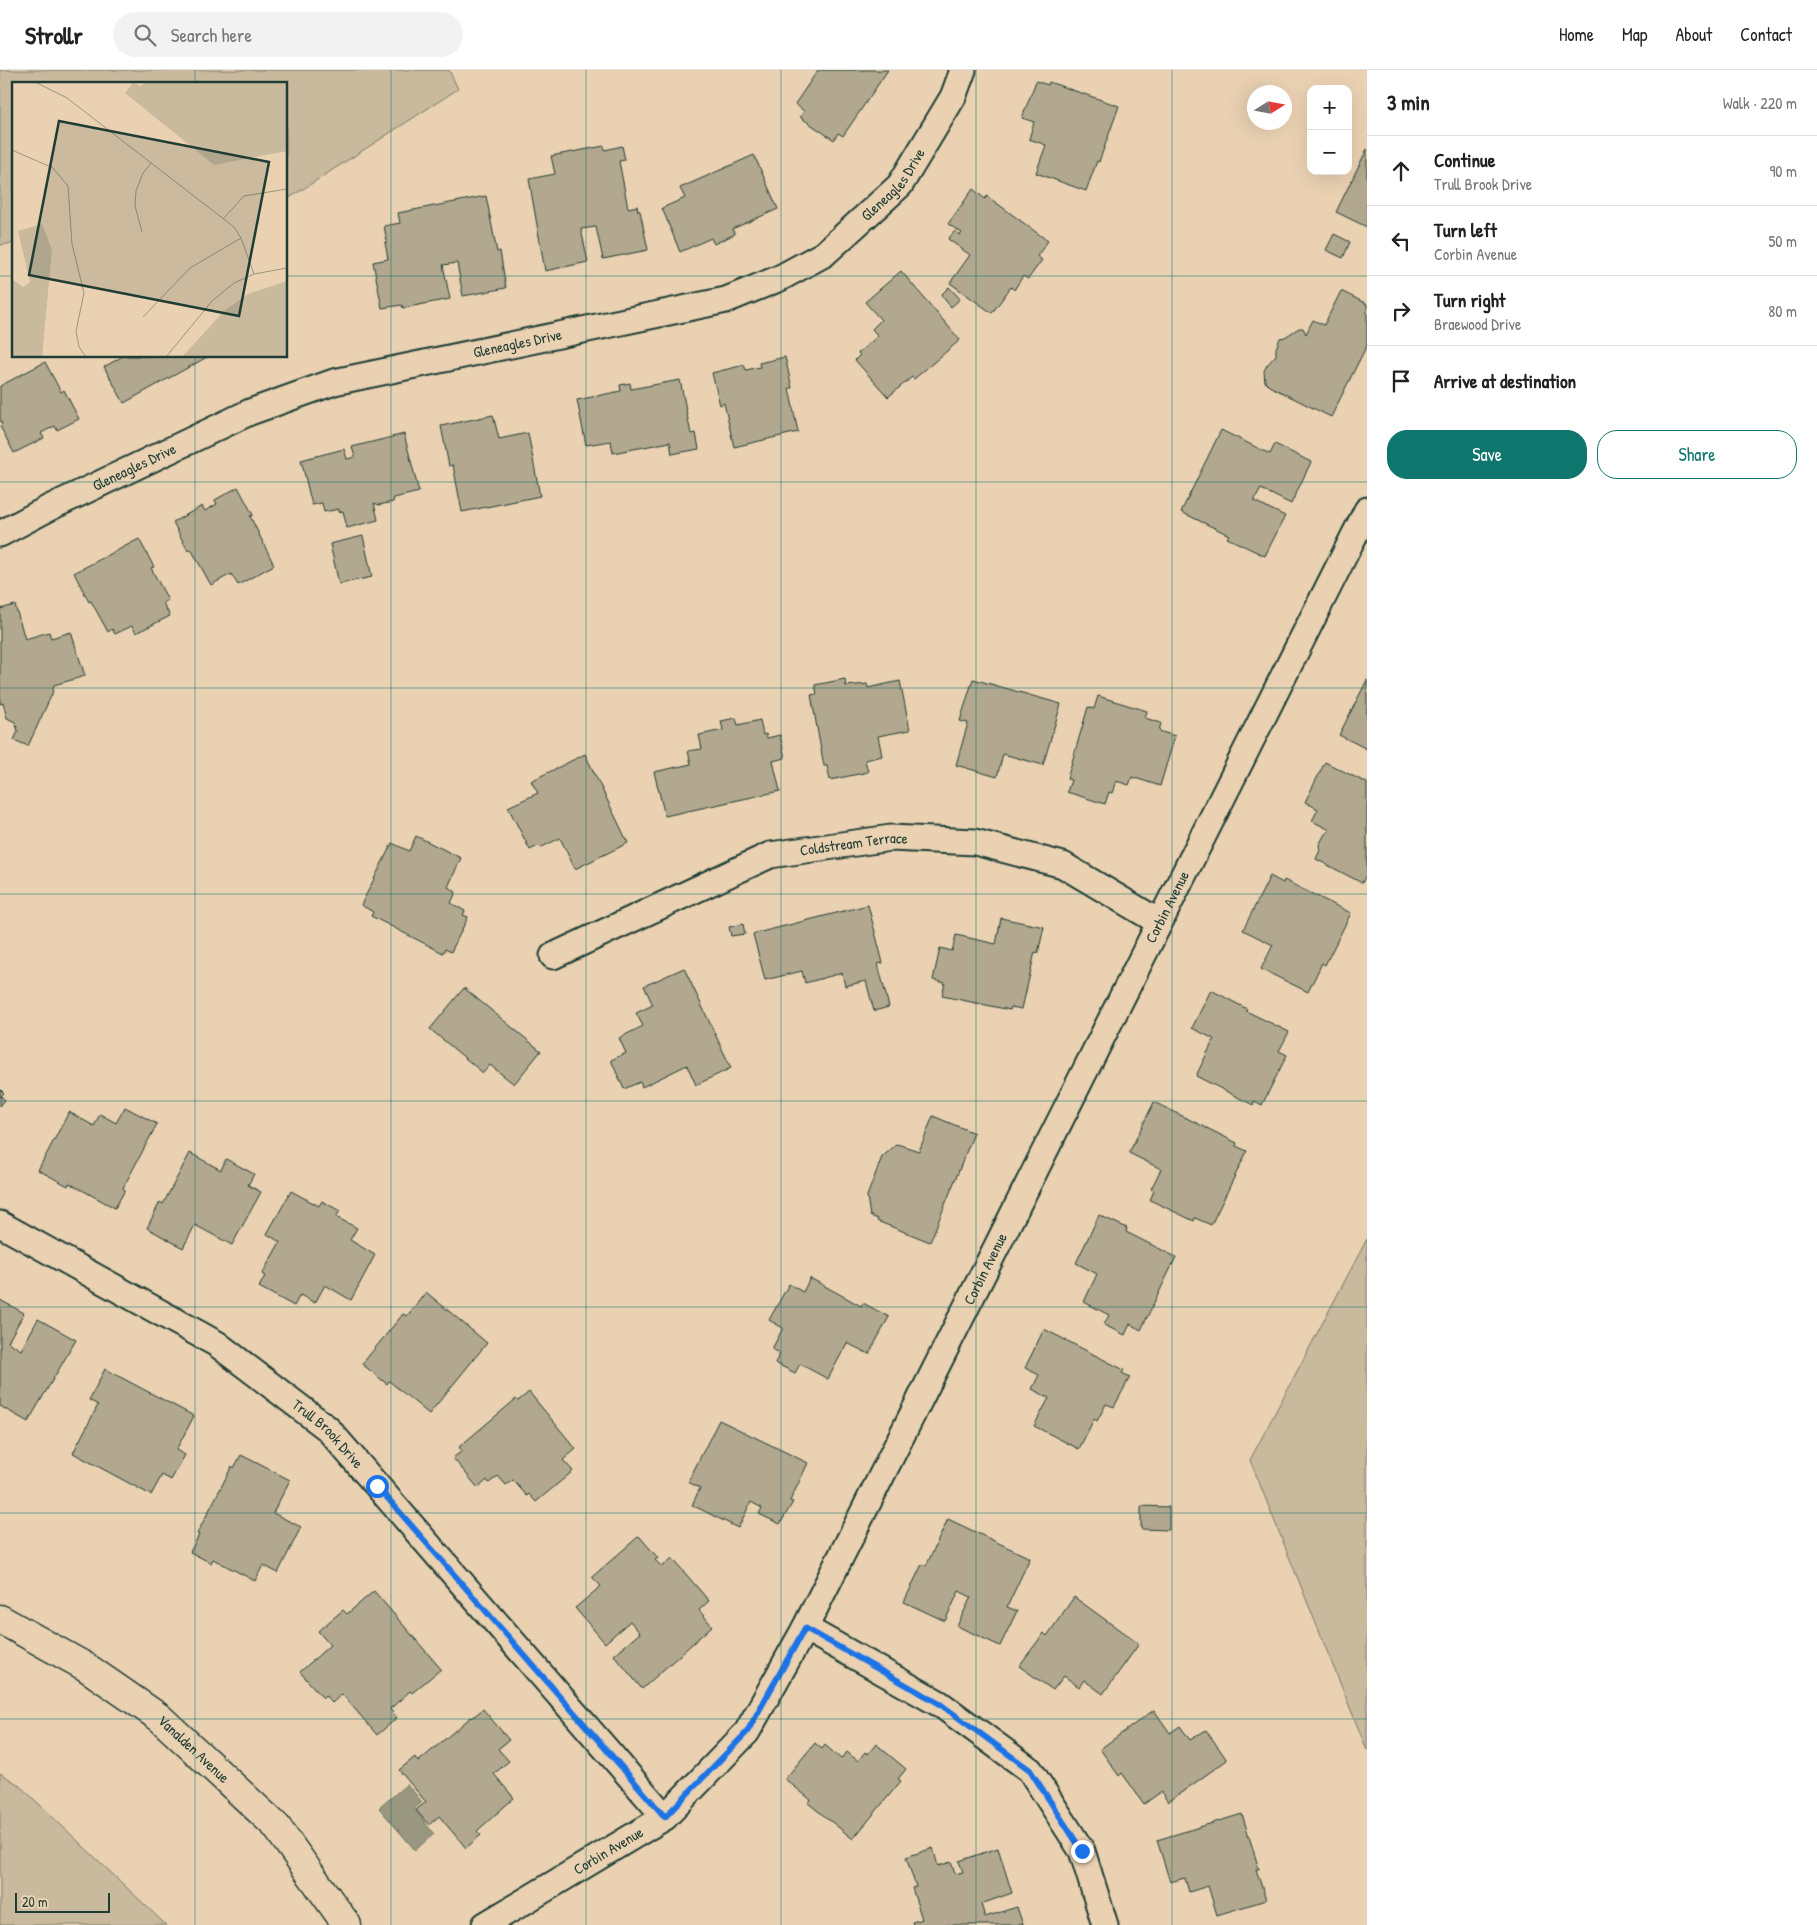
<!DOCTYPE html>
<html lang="en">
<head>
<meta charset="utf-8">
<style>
	body { margin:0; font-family:"Patrick Hand",sans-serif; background:#f2f2f2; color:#222 }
	.controls { position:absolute; right:15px; top:15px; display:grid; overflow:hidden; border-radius:10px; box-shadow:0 5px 20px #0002 }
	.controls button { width:45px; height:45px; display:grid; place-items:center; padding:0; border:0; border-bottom:1px solid #e0e0e0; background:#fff; color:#222; font:25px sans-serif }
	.compass { position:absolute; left:1247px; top:15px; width:45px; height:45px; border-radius:50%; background:#fff; box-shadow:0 5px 20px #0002; rotate:79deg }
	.scale { position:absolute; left:15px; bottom:12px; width:95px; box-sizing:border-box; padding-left:5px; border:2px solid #1f3d34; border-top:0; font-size:14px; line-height:18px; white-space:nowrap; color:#1f3d34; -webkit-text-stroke:4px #ead1b2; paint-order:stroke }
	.stop { position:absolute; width:15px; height:15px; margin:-11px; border:4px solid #1a73e8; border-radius:50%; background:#fff }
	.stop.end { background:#1a73e8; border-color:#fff; box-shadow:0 1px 5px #0008 }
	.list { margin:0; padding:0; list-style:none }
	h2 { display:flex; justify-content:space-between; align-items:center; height:65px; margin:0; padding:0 20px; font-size:21px }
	h2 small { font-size:16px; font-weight:400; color:#767676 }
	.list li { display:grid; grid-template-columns:32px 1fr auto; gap:15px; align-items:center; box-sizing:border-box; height:70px; padding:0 20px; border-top:1px solid #e0e0e0 }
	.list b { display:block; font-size:19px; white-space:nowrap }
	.list p { margin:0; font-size:16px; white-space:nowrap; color:#767676 }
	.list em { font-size:16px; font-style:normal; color:#767676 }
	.actions { display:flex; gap:10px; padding:15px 20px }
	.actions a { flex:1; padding:11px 0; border:1px solid #0f766e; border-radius:20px; text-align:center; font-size:18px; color:#0f766e }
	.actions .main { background:#0f766e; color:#fff }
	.icon { flex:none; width:28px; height:28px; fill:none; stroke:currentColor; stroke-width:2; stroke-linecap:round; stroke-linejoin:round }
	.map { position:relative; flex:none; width:1367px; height:1855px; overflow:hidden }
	header { display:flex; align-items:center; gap:30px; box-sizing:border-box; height:70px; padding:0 25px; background:#fff; border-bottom:1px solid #e0e0e0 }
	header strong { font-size:24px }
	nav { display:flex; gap:28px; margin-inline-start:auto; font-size:18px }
	.search { width:350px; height:45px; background:#f2f2f2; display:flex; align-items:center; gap:12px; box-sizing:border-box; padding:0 18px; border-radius:28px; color:#767676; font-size:19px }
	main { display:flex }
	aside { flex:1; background:#fff }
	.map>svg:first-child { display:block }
</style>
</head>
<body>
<header>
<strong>Strollr</strong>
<div class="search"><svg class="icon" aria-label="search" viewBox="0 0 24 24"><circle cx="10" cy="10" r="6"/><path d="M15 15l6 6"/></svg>Search here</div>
<nav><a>Home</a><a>Map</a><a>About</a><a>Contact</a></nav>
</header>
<main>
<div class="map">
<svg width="1367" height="1855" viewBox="0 0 1367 1855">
	<rect width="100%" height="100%" fill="#ead1b2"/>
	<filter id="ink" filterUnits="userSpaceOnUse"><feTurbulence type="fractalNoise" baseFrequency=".02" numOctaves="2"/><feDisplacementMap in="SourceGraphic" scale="10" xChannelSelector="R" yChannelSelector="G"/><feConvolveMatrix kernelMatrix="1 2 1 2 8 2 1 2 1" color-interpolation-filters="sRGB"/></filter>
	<g filter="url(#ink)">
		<g fill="#c9b99d" stroke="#747b68">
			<polygon points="0,0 449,0 458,19 286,130 286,14 14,14 14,173 0,175"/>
			<polygon points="1367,1169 1367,1680 1250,1390"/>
			<polygon points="0,1703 19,1715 166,1855 0,1855"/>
		</g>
		<polygon fill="#999780" stroke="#687362" points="407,1714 422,1732 414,1739 434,1764 415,1780 379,1738"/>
		<g fill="#b2a78f" stroke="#1f3d34">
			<polygon points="818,0 888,0 843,66 838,63 834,70 800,47 804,41 795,34"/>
			<polygon points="1036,11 1048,15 1049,12 1119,36 1099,92 1097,91 1086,121 1036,103 1046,75 1029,69 1034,52 1022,48"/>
			<polygon points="604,76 605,80 622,76 625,90 619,91 628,138 637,136 638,141 640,141 648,180 603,189 596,157 581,159 588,192 545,201 529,109 555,104 551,86"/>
			<polygon points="1367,79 1367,157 1336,142"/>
			<polygon points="754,85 778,139 732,159 735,164 714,174 711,168 680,182 662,138 685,128 680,118"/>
			<polygon points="973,119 985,129 987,126 1048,171 1037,186 1042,190 1028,209 1023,206 1014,220 1011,217 992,243 950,213 970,185 948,169 955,161 960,165 962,163 948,154"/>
			<polygon points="486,126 497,182 500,181 506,218 463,226 457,193 443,195 450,229 403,238 402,235 382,238 373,192 388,189 385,172 387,172 384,156 400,153 398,143"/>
			<polygon points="1334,164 1350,172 1343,188 1326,180"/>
			<polygon points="901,201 960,270 914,309 912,307 888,327 855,290 860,285 858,283 878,266 872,259 881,250 865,232"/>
			<polygon points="949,217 960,229 951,237 941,225"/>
			<polygon points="1341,221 1367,234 1367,275 1331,347 1269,316 1265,312 1264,301 1267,295 1276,285 1276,278 1280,268 1285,267 1299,258 1303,258 1306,264 1313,250 1324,255"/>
			<polygon points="123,286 209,286 124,333 104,297"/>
			<polygon points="785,287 792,318 789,318 798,362 734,377 724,333 720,335 712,303 744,295 746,300 760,297 759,293"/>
			<polygon points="45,292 61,322 64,320 79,349 57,360 55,356 41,363 44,368 14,383 0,356 2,354 0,350 0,316"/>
			<polygon points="680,310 691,364 696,363 699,379 672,384 670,372 613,383 611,371 586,375 577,330 621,321 620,315 630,313 631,319"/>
			<polygon points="493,345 499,369 528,363 540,426 462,442 453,395 449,396 441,356"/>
			<polygon points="1221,360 1270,384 1275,374 1311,392 1291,434 1261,419 1254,431 1285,446 1265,486 1227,468 1229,465 1181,442"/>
			<polygon points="404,364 419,422 394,428 393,432 379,435 374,433 378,450 347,458 343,441 339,442 339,439 324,442 322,433 312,435 301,390 344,379 347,389 355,387 352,377"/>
			<polygon points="238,417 253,445 250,446 274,495 238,515 231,504 211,515 191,479 188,481 173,452 202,436 205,441 217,434 215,430"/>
			<polygon points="363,466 372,507 339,514 330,474"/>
			<polygon points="139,469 154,497 151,498 168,530 163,533 170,546 136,563 132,556 115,564 112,559 108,562 91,531 89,532 74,503"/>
			<polygon points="15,535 25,569 49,562 51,568 71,562 85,606 54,615 52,624 28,676 14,670 18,661 15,652 7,648 3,633 0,634 0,539"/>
			<polygon points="845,609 846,616 867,614 868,618 900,611 910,660 878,666 882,686 865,690 868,702 830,710 827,696 824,696 811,625 817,624 815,615"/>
			<polygon points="973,609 1061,634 1043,695 1003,684 997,707 956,695 968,653 960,651"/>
			<polygon points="1367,610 1367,679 1339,665"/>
			<polygon points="1098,626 1147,641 1145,648 1161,653 1159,661 1175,666 1160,716 1132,707 1129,715 1116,711 1112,723 1109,722 1105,734 1067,722 1071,710 1067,709 1088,637 1094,639"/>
			<polygon points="736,648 738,655 760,650 763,665 766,664 767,668 780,665 785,688 773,691 780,721 665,746 654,702 691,694 688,681 702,679 699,665 723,660 721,651"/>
			<polygon points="585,684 628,773 575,799 560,768 540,778 538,776 530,780 508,737 538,723 531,711"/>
			<polygon points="1325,692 1367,713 1367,803 1362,813 1316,789 1320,780 1319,775 1325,764 1330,760 1312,751 1318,739 1305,732"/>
			<polygon points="416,766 461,788 448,817 456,822 451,833 465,841 463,845 468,847 451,882 445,879 443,883 371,846 373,842 361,835 392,773 409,781"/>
			<polygon points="1270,806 1283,813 1284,810 1351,843 1325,895 1322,893 1308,922 1261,899 1273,875 1243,860"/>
			<polygon points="868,835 883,893 878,894 889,937 874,941 866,911 845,916 842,903 805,913 802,901 765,910 753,864"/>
			<polygon points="1001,848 1044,857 1038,883 1035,882 1022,939 1011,937 1010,940 942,926 945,913 933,910 940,878 952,881 956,865 996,874"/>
			<polygon points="743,854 745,864 731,866 729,857"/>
			<polygon points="684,898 731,998 696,1015 687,995 642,1017 640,1012 624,1019 611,990 626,983 619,968 643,956 636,943 653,935 644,916"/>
			<polygon points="464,918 541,981 514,1014 490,995 483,1003 430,959"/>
			<polygon points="1211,920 1247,939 1246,941 1289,962 1279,981 1287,985 1262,1035 1254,1031 1253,1035 1196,1006 1214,969 1192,958"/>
			<polygon points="0,1019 4,1023 1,1026 5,1030 0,1036"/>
			<polygon points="1154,1032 1237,1073 1236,1076 1247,1081 1211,1155 1195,1148 1194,1151 1150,1130 1154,1121 1151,1119 1161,1099 1129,1083"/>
			<polygon points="125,1037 157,1054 123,1118 125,1120 115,1138 69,1113 68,1116 38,1100 69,1042 94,1056 100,1044 116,1053"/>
			<polygon points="933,1046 974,1063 930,1172 877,1151 878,1149 870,1146 867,1126 882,1087 897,1074 919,1081"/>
			<polygon points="190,1083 221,1100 226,1089 254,1104 248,1115 261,1122 232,1175 195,1155 183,1178 147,1158 160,1132 163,1134"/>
			<polygon points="291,1121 319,1136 322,1131 340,1141 336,1147 357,1158 350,1170 375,1185 351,1230 325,1215 315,1233 300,1225 294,1236 259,1217 265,1206 262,1204 280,1172 267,1164"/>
			<polygon points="1099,1145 1127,1158 1126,1162 1176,1187 1141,1260 1130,1254 1125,1265 1104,1255 1109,1245 1084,1232 1097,1204 1076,1193"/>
			<polygon points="810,1208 861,1236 863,1233 889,1247 869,1284 847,1273 828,1309 800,1294 795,1303 775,1293 780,1283 772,1279 783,1258 769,1250 789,1214 803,1222"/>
			<polygon points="426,1222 487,1273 429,1344 389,1311 387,1314 362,1294 403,1244 407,1246"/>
			<polygon points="0,1230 24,1243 8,1272 21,1280 38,1249 76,1270 28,1352 0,1336"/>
			<polygon points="1044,1259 1124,1300 1122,1303 1130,1307 1114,1337 1106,1334 1097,1351 1094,1349 1079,1379 1034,1356 1049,1328 1032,1319 1039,1305 1025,1298"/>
			<polygon points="105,1299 194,1346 176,1380 185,1385 171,1410 162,1405 151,1425 73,1383 98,1335 89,1330"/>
			<polygon points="529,1322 576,1379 563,1390 573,1401 536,1432 529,1424 527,1426 513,1410 506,1415 498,1406 489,1413 487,1410 478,1418 453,1388 462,1381 459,1377 516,1329 518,1331"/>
			<polygon points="719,1350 808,1393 790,1431 793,1432 780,1454 759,1444 762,1438 751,1432 738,1458 692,1435 700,1418 688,1412"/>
			<polygon points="241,1385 290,1410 273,1443 301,1457 278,1503 263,1495 255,1511 213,1489 211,1493 190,1482 199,1465 197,1464 232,1396 234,1398"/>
			<polygon points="1141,1436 1169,1437 1169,1460 1141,1459"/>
			<polygon points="948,1449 1030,1488 1007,1537 1017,1541 1000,1576 957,1556 971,1527 959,1521 945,1551 904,1532 922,1494 926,1496"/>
			<polygon points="639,1466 658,1488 655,1490 662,1497 672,1488 709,1531 699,1540 712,1556 642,1619 614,1585 640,1563 630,1551 605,1573 575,1538 601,1516 592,1507"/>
			<polygon points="374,1521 441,1599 412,1623 410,1621 390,1639 397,1648 377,1665 342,1624 332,1633 325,1625 323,1628 300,1602 330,1575 318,1561 343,1540 347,1544"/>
			<polygon points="1074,1527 1139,1574 1103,1624 1084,1610 1079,1617 1064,1606 1053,1620 1019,1596 1044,1563 1047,1566"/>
			<polygon points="483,1639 509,1670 498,1679 509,1691 494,1704 514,1728 477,1761 481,1765 466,1778 439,1746 429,1755 416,1740 426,1732 399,1700 415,1687 418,1692 471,1647 472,1648"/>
			<polygon points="1154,1640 1170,1663 1180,1656 1190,1670 1206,1660 1227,1690 1168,1732 1161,1722 1144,1734 1122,1703 1119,1706 1100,1679"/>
			<polygon points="815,1673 822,1679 825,1675 841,1689 847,1682 858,1691 865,1682 868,1684 876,1674 906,1699 898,1709 901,1711 853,1769 808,1733 811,1730 785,1709"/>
			<polygon points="1242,1744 1259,1799 1256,1799 1266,1830 1217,1845 1208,1816 1189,1822 1185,1808 1170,1812 1157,1770"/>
			<polygon points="933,1778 938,1796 951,1792 955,1804 963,1802 959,1791 998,1778 1012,1823 981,1834 985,1847 1017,1837 1023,1855 913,1855 912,1852 922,1849 912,1818 916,1817 906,1787"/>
		</g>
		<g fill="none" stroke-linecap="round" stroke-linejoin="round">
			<g stroke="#1f3d34" stroke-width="29">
				<g id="street">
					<path id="s1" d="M0,464L49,438L250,342L334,312L726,230L780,208L824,184L900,115L953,27L963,0"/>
					<path id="s2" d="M553,886L770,785L891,768L975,772L1063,795L1159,852"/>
					<path id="s3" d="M0,1154L217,1274L327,1358L665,1747"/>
					<polyline points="805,1558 940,1634 1030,1700 1082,1781 1105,1855"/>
					<path id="s4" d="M485,1855L665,1747L747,1662L805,1558L1367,440"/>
				</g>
			</g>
			<g stroke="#1f3d34" stroke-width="31">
				<g id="secondary">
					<path id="s5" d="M0,1549L86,1597L160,1648L276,1756L347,1855"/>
				</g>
			</g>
			<use href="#street" stroke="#ead1b2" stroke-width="25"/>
			<use href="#secondary" stroke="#ead1b2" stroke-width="28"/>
		</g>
	</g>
	<g fill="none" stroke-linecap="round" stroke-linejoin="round" filter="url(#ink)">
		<polyline stroke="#1a73e8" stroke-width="6" points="377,1416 665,1747 747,1662 805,1558 940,1634 1030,1700 1082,1781"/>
	</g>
	<path fill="none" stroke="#0f766e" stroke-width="1" stroke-opacity="0.55" d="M195,0V14M391,0V1855M586,0V1855M781,0V1855M976,0V1855M1172,0V1855M0,206H14M286,206H1367M195,286V1855M0,412H1367M0,618H1367M0,824H1367M0,1031H1367M0,1237H1367M0,1443H1367M0,1649H1367"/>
	<g text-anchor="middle" stroke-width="5" stroke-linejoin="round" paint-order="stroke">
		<g font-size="15" fill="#1f3d34" stroke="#ead1b2">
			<text dy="5" stroke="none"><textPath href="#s1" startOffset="975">Gleneagles Drive</textPath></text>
			<text dy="5" stroke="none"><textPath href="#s1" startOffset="555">Gleneagles Drive</textPath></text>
			<text dy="5" stroke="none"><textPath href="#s1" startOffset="150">Gleneagles Drive</textPath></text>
			<text dy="5" stroke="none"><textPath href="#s2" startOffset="324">Coldstream Terrace</textPath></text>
			<text dy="5" stroke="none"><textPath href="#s4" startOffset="1254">Corbin Avenue</textPath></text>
			<text dy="5" stroke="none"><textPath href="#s4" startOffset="849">Corbin Avenue</textPath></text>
			<text dy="5" stroke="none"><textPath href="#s3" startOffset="391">Trull Brook Drive</textPath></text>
			<text dy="5" stroke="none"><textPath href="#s5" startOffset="234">Vanalden Avenue</textPath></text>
			<text dy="5" stroke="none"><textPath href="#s4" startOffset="144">Corbin Avenue</textPath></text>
		</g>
	</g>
	<g transform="translate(12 12)">
		<rect width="275" height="275" fill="#ead1b2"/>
		<path d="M133,0H275V69L202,83L113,11L121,1L129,4ZM30,142L40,168L30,275H0V197L11,205L18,200L6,149ZM275,199V275H170L212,229L236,212Z" fill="#c9b99d"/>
		<path fill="none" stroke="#999680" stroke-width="1" d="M23,0L55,16L222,145L229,156L242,192M0,68L41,86L56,104L60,162L72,211L64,249L67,265L74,275M211,137L232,114L275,107M130,150L123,124L124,109L131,91L139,81M131,235L178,186L229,156M154,275L200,219L222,201L242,192L275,186"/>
		<path fill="#1f3d34" fill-opacity="0.15" stroke="#1f3d34" stroke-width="2.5" d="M47,39L257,80L227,234L17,193Z"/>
		<rect width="275" height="275" fill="none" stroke="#1f3d34" stroke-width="2.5"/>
	</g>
</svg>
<div class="controls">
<button>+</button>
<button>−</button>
</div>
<svg class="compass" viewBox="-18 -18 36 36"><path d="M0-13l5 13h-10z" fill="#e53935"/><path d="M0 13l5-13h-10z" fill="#767676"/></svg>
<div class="scale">20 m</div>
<div class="stop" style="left:377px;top:1416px"></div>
<div class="stop end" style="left:1082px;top:1781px"></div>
</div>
<aside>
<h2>3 min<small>Walk · 220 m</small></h2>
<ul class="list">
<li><svg class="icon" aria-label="ahead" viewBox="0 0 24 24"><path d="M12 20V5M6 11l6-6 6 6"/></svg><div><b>Continue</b><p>Trull Brook Drive</p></div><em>90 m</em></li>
<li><svg class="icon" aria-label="left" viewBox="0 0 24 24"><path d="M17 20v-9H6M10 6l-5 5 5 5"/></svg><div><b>Turn left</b><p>Corbin Avenue</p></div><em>50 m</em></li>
<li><svg class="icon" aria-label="right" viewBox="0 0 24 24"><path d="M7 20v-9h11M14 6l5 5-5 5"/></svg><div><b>Turn right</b><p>Braewood Drive</p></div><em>80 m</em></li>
<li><svg class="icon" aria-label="arrive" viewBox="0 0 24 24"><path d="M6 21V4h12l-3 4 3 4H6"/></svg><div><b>Arrive at destination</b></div></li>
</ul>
<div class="actions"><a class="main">Save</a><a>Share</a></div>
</aside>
</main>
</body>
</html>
